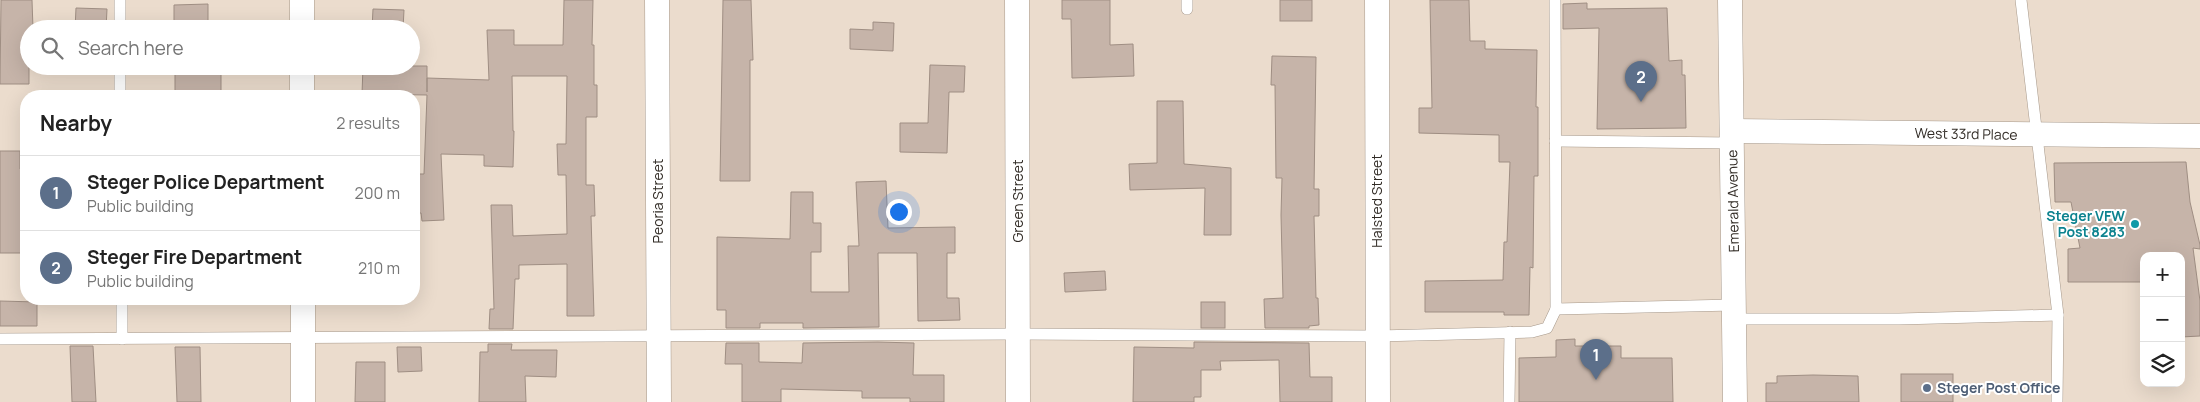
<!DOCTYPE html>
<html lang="en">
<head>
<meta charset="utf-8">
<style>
	body { margin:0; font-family:Manrope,sans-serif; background:#f2f2f2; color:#222 }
	.controls { position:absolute; right:15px; bottom:15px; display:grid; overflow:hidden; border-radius:10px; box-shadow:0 5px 20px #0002 }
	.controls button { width:45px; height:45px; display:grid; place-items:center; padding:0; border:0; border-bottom:1px solid #e0e0e0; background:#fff; color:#222; font:25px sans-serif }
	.you { position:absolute; left:898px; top:211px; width:18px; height:18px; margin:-12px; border:4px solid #fff; border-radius:50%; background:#1a73e8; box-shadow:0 0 0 8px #1a73e833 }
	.badge { display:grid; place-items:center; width:32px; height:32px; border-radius:50%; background:#2563eb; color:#fff; font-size:16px; font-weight:700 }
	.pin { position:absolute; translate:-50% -41px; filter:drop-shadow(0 1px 2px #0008) }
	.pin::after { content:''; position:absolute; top:26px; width:18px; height:15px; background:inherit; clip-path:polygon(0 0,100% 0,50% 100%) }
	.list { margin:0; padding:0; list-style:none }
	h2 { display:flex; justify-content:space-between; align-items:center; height:65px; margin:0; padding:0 20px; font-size:21px }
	h2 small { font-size:16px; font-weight:400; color:#767676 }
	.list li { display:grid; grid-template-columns:32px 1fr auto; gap:15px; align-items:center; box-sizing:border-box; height:75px; padding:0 20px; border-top:1px solid #e0e0e0 }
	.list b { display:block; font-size:19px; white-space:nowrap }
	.list p { margin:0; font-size:16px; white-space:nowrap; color:#767676 }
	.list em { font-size:16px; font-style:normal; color:#767676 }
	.icon { flex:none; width:28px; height:28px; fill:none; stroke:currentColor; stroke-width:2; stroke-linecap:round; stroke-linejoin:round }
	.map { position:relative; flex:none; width:2200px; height:402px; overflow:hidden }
	.search { position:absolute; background:#fff; box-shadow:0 5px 20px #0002; left:20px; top:20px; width:400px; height:55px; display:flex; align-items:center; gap:12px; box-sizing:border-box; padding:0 18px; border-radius:28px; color:#767676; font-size:19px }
	.panel { position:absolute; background:#fff; box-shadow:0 5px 20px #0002; left:20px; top:90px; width:400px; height:215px; border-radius:20px }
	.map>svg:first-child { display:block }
</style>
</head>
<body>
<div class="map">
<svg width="2200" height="402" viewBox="0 0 2200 402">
	<rect width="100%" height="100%" fill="#ebdccd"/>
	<g fill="#c6b4a9" stroke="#9f8e83">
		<polygon points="1,0 32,0 33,29 29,29 29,84 0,84"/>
		<polygon points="564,0 593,0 592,45 594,45 594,85 597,85 597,117 586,117 586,185 594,185 595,216 591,216 594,316 567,316 567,264 519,265 519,279 515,279 513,329 489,329 490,309 494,309 491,205 512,205 513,236 567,234 566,175 558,175 557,144 566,144 567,76 512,76 513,131 514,131 513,167 484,166 484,155 441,154 444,220 422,221 421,213 414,213 414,185 419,185 419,174 424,174 427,95 362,94 363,66 427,66 427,92 427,78 489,80 487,30 514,30 514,45 563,45"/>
		<polygon points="723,0 751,0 753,60 750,60 750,181 720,181"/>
		<polygon points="1062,0 1110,0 1110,45 1133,44 1134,76 1072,78 1071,19 1062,19"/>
		<rect x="1280" y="0" width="32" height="21"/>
		<polygon points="1430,0 1469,0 1470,41 1485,41 1485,49 1537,50 1536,107 1538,107 1538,176 1534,176 1533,268 1530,267 1529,315 1504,315 1504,312 1425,312 1425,281 1503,280 1504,242 1507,242 1510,162 1499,162 1499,135 1419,133 1419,108 1432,108"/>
		<polygon points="1587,3 1587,9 1667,8 1669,61 1682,60 1682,75 1685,75 1686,128 1597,129 1599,28 1563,29 1563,4"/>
		<polygon points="208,4 208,29 174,29 174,5"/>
		<polygon points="76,8 107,9 106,29 75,29"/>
		<polygon points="373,9 404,10 403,29 372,29"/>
		<polygon points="873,22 894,23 893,51 850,49 850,29 873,30"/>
		<polygon points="1272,56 1316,57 1314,189 1319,189 1319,216 1314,216 1316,298 1318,298 1319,325 1309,326 1309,328 1265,328 1264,299 1283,298 1281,215 1282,178 1276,178 1275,85 1271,85"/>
		<polygon points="930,65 965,66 964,92 949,92 947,153 900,152 900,123 928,123"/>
		<polygon points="221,66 221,96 175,96 175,67"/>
		<polygon points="1157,101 1183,101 1184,164 1231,168 1231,235 1204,235 1205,188 1130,190 1129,164 1157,163"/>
		<polygon points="0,151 20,151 20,169 26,169 26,253 0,253"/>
		<polygon points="2186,162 2190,202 2200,245 2200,249 2193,248 2200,301 2200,336 2181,337 2181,256 2144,256 2144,282 2068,282 2068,249 2080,248 2071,202 2055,202 2054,163"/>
		<polygon points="886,181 888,228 955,227 955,253 947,253 947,298 959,298 960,320 918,321 917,253 878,253 879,327 803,328 803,323 760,323 760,328 726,328 726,310 717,310 717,237 790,239 791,192 813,192 813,223 821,223 821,252 811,252 811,292 849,292 848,246 859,246 856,182"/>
		<polygon points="1105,271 1106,290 1065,292 1064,273"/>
		<polygon points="0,301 37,302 37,326 0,326"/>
		<rect x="1201" y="302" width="24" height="26"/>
		<polygon points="1575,339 1575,346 1621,346 1621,358 1672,358 1673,402 1519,402 1519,358 1556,357 1556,340"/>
		<polygon points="878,342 914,343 913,375 944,375 944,402 910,402 910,398 862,398 862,391 781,389 781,402 742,402 742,364 725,364 726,343 759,343 759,362 802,363 803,343"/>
		<polygon points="1194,342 1309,343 1310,377 1332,377 1332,402 1280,402 1279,360 1220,361 1221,370 1201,370 1201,397 1194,397 1194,402 1133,402 1134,347 1194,348"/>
		<polygon points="488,344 512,344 511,350 557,350 556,377 525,376 526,402 479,402 480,352 488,352"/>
		<polygon points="70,346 93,346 96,402 72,402"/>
		<polygon points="175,347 200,347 201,402 177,402"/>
		<polygon points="397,347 421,347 422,371 398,372"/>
		<polygon points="356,362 385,362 385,402 355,402"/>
		<rect x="1901" y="374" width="52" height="28"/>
		<polygon points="1813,375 1858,376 1859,402 1766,402 1766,383 1777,383 1777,376"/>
	</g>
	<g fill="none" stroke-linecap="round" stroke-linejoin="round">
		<g stroke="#a6988a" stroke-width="12">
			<g id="service">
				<polyline points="120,0 120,29"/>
				<polyline points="2021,0 2058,315 2057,402"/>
				<polyline points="1187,9 1187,0"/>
				<polyline points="120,66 120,96"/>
				<polyline points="1555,141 1732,143"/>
				<polyline points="122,299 122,339"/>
				<polyline points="1556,309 1734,305"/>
				<polyline points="1734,319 1899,319 2058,315"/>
				<polyline points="0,339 1018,334 1378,336 1532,332 1547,328 1556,309 1555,0"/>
				<polyline points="1509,402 1510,332"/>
			</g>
		</g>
		<g stroke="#a6988a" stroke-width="25">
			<g id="minor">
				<polyline points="302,0 302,29"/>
				<polyline points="657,0 659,402"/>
				<polyline points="1017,0 1018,402"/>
				<polyline points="1377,0 1378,402"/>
				<polyline points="1730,0 1735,402"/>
				<polyline points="302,66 302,96"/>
				<polyline points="1732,131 2200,136"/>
				<polyline points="303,299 303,402"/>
			</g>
		</g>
		<use href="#service" stroke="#fff" stroke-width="11"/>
		<use href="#minor" stroke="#fff" stroke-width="24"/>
	</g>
	<circle fill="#0f9aa8" stroke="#fff" stroke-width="2" cx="2135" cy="224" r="5"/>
	<circle fill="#5c6f8a" stroke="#fff" stroke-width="2" cx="1927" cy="388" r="5"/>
	<g text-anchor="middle" stroke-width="4" stroke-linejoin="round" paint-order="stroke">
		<g font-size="14" fill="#312b25" stroke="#fff">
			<text transform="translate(1966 134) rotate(1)" y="5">West 33rd Place</text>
			<text transform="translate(658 201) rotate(-90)" y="5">Peoria Street</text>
			<text transform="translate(1018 201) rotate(-90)" y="5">Green Street</text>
			<text transform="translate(1377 201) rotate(-90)" y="5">Halsted Street</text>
			<text transform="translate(1733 201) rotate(-91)" y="5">Emerald Avenue</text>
		</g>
		<g font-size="14" font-weight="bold" fill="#0d838f" stroke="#fff" text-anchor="end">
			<text x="2125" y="221">Steger VFW<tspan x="2125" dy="16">Post 8283</tspan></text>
		</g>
		<g font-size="14" font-weight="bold" fill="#4e5e75" stroke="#fff" text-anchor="start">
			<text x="1937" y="393">Steger Post Office</text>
		</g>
	</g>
</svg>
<div class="controls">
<button>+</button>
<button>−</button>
<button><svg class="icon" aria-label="layers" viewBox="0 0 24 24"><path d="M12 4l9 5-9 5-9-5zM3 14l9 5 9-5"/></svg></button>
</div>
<div class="you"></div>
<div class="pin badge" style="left:1596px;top:380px;background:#5c6f8a">1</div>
<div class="pin badge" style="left:1641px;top:102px;background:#5c6f8a">2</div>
<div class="search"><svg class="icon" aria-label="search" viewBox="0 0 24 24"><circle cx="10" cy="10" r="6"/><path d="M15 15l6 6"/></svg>Search here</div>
<section class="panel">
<h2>Nearby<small>2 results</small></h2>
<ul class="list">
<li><span class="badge" style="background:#5c6f8a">1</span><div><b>Steger Police Department</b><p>Public building</p></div><em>200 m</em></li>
<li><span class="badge" style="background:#5c6f8a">2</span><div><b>Steger Fire Department</b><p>Public building</p></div><em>210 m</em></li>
</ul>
</section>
</div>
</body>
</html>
